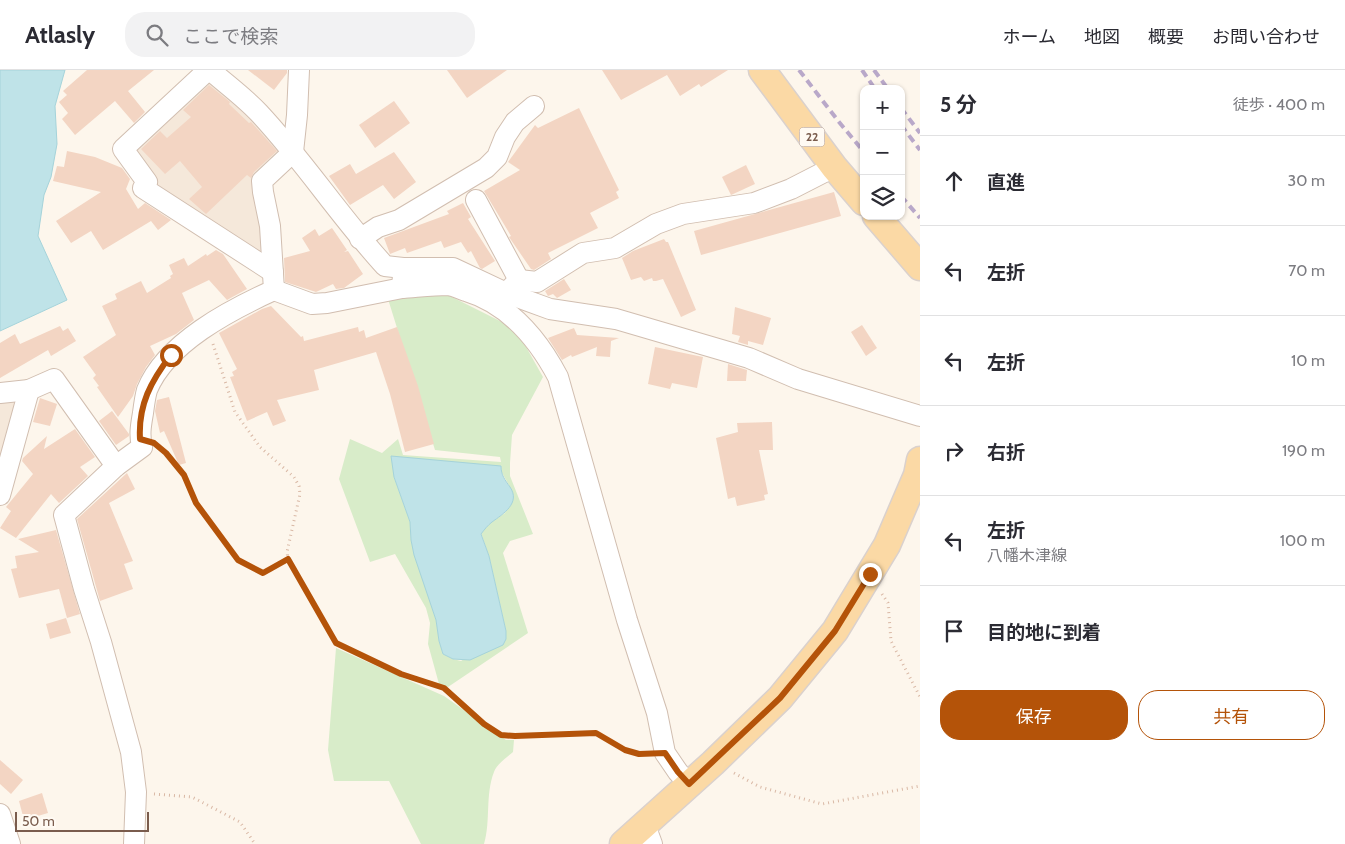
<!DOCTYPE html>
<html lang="ja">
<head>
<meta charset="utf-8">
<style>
	body { margin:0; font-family:Cabin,"Noto Sans JP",sans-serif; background:#f2f2f3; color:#2b2b33 }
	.controls { position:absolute; right:15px; top:15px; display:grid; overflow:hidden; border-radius:10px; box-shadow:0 1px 4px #0004 }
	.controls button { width:45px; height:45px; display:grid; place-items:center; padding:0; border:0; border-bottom:1px solid #e1e1e2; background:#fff; color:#2b2b33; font:25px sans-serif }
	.scale { position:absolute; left:15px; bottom:12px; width:134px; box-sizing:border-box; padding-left:5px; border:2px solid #7a5c4d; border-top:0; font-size:14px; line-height:18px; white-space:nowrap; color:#7a5c4d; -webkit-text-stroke:4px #fffaf3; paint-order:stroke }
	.stop { position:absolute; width:15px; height:15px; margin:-11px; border:4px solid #b45309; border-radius:50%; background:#fff }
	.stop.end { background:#b45309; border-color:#fff; box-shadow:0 1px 5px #0008 }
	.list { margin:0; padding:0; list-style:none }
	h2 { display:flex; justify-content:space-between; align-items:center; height:65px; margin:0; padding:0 20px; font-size:21px }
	h2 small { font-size:16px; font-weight:400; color:#7c7c81 }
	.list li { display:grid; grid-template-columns:32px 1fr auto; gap:15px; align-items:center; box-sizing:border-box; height:90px; padding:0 20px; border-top:1px solid #e1e1e2 }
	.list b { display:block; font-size:19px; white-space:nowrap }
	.list p { margin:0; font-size:16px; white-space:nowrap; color:#7c7c81 }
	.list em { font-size:16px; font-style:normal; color:#7c7c81 }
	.actions { display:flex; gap:10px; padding:15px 20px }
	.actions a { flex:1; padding:11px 0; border:1px solid #b45309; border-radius:20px; text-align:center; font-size:18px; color:#b45309 }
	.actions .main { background:#b45309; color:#fff }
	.icon { flex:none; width:28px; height:28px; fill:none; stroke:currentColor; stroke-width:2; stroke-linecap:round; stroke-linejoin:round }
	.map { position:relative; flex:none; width:920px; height:774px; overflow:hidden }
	header { display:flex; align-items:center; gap:30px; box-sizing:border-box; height:70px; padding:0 25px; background:#fff; border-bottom:1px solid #e1e1e2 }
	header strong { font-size:24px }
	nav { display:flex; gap:28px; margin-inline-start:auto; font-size:18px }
	.search { width:350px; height:45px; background:#f2f2f3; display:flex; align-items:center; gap:12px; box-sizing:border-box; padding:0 18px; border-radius:20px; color:#7c7c81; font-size:19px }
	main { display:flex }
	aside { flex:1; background:#fff }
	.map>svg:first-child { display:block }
</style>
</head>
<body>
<header>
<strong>Atlasly</strong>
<div class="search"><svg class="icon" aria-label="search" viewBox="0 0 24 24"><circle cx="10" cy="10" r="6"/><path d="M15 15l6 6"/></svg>ここで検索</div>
<nav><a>ホーム</a><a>地図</a><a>概要</a><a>お問い合わせ</a></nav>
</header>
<main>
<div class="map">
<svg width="920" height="774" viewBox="0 0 920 774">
	<rect width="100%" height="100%" fill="#fdf6ec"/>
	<g fill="#f5e8da">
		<polygon points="207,8 251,46 282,83 256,109 266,192 151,117 131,80"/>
		<polygon points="18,327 0,395 0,328"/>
	</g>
	<g fill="#d8ecc9" fill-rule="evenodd">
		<path d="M444,223L516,259L543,307L512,365L510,393V406L533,464L510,471L503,483L528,563L448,617L439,614L428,574L430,553L426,538L395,484L370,492L339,409L350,369L382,383L398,369L403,385L501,392L500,387L435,380L388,229ZM501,401L512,421L505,443L491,452L481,463L489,486L506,561L461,591L453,589L443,584L439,571L436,550L411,470L410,452L394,407Z"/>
		<path d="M336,578L444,626L506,670H514L513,682C507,687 496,695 494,702C485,725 491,751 484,774H421L389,711H334L328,680Z"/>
	</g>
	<g fill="#bfe3e8" stroke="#a5d3da">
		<polygon points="0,0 65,0 55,36 57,74 51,107 44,125 38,166 67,230 0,261"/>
		<path d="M391,386L501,396C501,405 505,410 510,417C521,433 503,444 492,452C488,455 484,460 481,464L489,486L506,561V569L503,575L470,590L453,589L443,584L439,571L436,550L414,485L411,470L410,452L394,407Z"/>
	</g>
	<g fill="#f3d5c3">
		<polygon points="87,0 154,0 128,21 145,42 134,53 115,31 75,65 62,49 68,43 59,32 67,25 63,21"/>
		<polygon points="248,0 287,0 287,3 274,20"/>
		<polygon points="447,0 507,0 467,28"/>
		<polygon points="602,0 728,0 701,17 699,14 680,26 667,5 621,30"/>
		<polygon points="209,15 230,32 229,34 249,53 251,52 277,81 254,102 251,108 247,105 206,144 189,129 202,117 180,91 165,104 141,79 160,61 167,68 191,47 183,40"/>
		<polygon points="394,31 410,53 375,78 359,55"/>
		<polygon points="579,38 619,120 616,122 619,128 590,143 598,158 548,183 551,189 534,200 531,199 509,167 511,166 484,121 520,100 508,92 535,55 538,58"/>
		<polygon points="67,81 95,87 122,98 130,109 126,119 138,139 145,133 171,150 158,160 151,151 103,180 91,161 71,173 56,151 101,122 53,111 57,96 64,97"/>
		<polygon points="394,82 416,112 394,129 383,115 350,135 329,106 350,94 356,104"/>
		<polygon points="746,95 755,114 731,125 722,107"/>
		<polygon points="834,122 841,146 701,185 694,161"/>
		<polygon points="463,133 471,147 468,149 495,191 482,199 480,198 471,181 468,183 461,172 444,178 441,171 407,183 405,178 390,184 384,168 449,144 447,141"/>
		<polygon points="332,158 347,180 344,182 348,181 363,204 344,218 336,219 333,214 316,222 285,212 284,188 310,181 302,168 315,159 319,166"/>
		<polygon points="664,169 666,172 668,172 696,240 681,247 663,209 656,211 653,211 652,208 644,211 641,207 631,210 622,188 633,181"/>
		<polygon points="216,180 223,184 247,219 227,230 209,210 182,223 194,250 176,264 150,276 155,285 146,297 137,314 133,326 118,347 97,317 99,316 93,308 96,305 83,287 116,265 102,236 117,229 115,224 141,211 147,223 171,208 170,206 173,204 169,195 184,188 188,196 206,184 207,186"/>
		<polygon points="564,209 571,220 557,228 553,224 548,226 545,221"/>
		<polygon points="271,236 301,267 303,266 304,271 358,257 359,262 364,260 366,268 397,257 418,316 434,374 405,382 390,324 376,282 314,300 319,320 277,330 286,351 273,356 267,342 247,351 230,307 234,306 232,302 237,299 219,263 262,239"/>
		<polygon points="735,237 771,248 763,275 748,271 748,275 738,272 740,266 732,264"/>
		<polygon points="862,255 877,278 866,286 851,262"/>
		<polygon points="60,256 63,261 68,258 76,271 51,286 48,280 0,308 0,273 15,264 20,274"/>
		<polygon points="574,258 577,265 619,268 611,271 610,287 596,286 597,277 572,287 571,285 562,290 548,268"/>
		<polygon points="655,277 703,287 697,318 672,313 670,319 648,314"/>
		<polygon points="728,294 747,300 746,311 727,311"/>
		<polygon points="169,327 186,393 179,395 164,361 160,363 155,341 157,330"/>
		<polygon points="40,328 57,334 50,356 33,352"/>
		<polygon points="112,341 129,364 129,366 116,375 99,351"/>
		<polygon points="772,352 773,380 759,380 768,424 764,425 765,430 737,436 735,427 728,429 716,368 738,362 737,353"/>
		<polygon points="75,359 95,387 80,397 88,406 59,433 51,424 16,468 0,458 11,441 6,437 33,404 22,391 23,388 47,366 44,379"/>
		<polygon points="127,403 135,419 109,433 133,491 124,494 133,519 100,531 77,449"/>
		<polygon points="56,460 80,544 67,548 59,519 19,528 11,499 17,498 15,486 39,482 18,469"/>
		<polygon points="66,548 71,563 50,569 46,554"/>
		<polygon points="0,690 23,710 11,724 0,714"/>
		<polygon points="42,723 48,743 24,750 19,731"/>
	</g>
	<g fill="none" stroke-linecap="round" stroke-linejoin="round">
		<g stroke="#d1beb0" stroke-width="22">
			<g id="minor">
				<polyline points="208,0 123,79 147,112 143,118 273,202"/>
				<path d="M210,0C226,14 244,27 259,43C304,91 340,147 385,196L403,198H453L506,223L550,239L616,249L749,288L798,309L920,346"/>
				<polyline points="476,130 519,210"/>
				<polyline points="360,169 378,157 399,150 486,98 497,87 505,67 515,52 534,36"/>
				<path d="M402,218C417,217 433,215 448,215C454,216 460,219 466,221C509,234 538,269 558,307L627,550L657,643L665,683L678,702L689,714"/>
				<polyline points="274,220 312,234 327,233 402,218 403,205"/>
				<polyline points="506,223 519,210 537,212 583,183 615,178 656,154 683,144 754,133 791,119 834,97"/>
				<polyline points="0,323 29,320 54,309 116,396"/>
				<polyline points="0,425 29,320"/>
				<polyline points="0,744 10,774"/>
				<polyline points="645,755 652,774"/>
				<path d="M134,774L136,722L131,682L101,572L84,519L64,445L116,396L142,377C139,364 141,355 143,343C144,335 145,327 147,320C166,273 230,240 274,220L270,156L263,122L262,111L293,82L297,45L299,0"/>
			</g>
		</g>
		<g stroke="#dad1cd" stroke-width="29">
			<g id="major">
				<polyline points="762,0 834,97 864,132"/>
				<polyline points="876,146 920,197"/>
				<polyline points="623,774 713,693 780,628 835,561 887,475 917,405 920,390"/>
			</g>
		</g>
		<g stroke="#d9b8a5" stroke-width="3" stroke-dasharray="1 4" stroke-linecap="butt">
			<polyline points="213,274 235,342 260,377 294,407 299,416 300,424 287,482 288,489"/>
			<polyline points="160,378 166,383 184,405 195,433 238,490 263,503 288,489 336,573 401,603 444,617 484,653 501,665 515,666 596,663 625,680 639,685 646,684"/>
			<polyline points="882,524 888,533 891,571 920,627"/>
			<polyline points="734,703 760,717 822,734 920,716"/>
			<polyline points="154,724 192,727 240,752 255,774"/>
		</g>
		<use href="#minor" stroke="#fff" stroke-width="20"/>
		<use href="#major" stroke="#fbd9a5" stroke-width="26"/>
		<g stroke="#b9a8c9" stroke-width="4" stroke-dasharray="8 5" stroke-linecap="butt">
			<polyline points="799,0 839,52 864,82"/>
			<polyline points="862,0 875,19"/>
			<polyline points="874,0 888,19"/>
			<polyline points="901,38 920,63"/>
			<polyline points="901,55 920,80"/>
			<polyline points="901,126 920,148"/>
		</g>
	</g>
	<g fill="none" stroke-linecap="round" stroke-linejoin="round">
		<path stroke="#b45309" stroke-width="6" d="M171,285C151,311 138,335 140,369L154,373L166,383L184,405L196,433L238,490L263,503L288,489L336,573L401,604L444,618L484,654L501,665L515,666L596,663L625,680L639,684L665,683L678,702L689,714L780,628L835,561L870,504"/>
	</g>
	<g text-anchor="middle" stroke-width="4.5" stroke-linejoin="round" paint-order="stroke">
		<rect fill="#fffaf3" stroke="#a28b7f" stroke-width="1" x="799.5" y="57.5" width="25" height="19" rx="4"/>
		<g font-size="12" font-weight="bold" fill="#7a5c4d">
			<text x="812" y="71">22</text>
		</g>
	</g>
</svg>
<div class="controls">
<button>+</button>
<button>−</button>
<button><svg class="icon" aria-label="layers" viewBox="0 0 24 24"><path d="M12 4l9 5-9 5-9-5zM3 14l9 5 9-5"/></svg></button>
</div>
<div class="scale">50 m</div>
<div class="stop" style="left:171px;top:285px"></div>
<div class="stop end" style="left:870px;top:504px"></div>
</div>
<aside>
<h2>5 分<small>徒歩 · 400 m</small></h2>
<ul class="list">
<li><svg class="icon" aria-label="ahead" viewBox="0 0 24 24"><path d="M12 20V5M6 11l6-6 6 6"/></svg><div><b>直進</b></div><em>30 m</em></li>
<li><svg class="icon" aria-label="left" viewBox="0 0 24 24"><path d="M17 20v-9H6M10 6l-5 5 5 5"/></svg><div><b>左折</b></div><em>70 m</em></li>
<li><svg class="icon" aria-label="left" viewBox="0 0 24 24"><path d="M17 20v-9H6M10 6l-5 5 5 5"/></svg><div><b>左折</b></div><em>10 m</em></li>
<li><svg class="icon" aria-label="right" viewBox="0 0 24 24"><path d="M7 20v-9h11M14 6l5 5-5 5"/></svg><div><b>右折</b></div><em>190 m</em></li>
<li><svg class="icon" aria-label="left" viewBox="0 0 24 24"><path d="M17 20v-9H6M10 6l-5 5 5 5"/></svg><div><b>左折</b><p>八幡木津線</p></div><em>100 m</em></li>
<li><svg class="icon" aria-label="arrive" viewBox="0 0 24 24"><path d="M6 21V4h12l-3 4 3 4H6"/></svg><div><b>目的地に到着</b></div></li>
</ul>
<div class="actions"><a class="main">保存</a><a>共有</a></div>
</aside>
</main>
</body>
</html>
